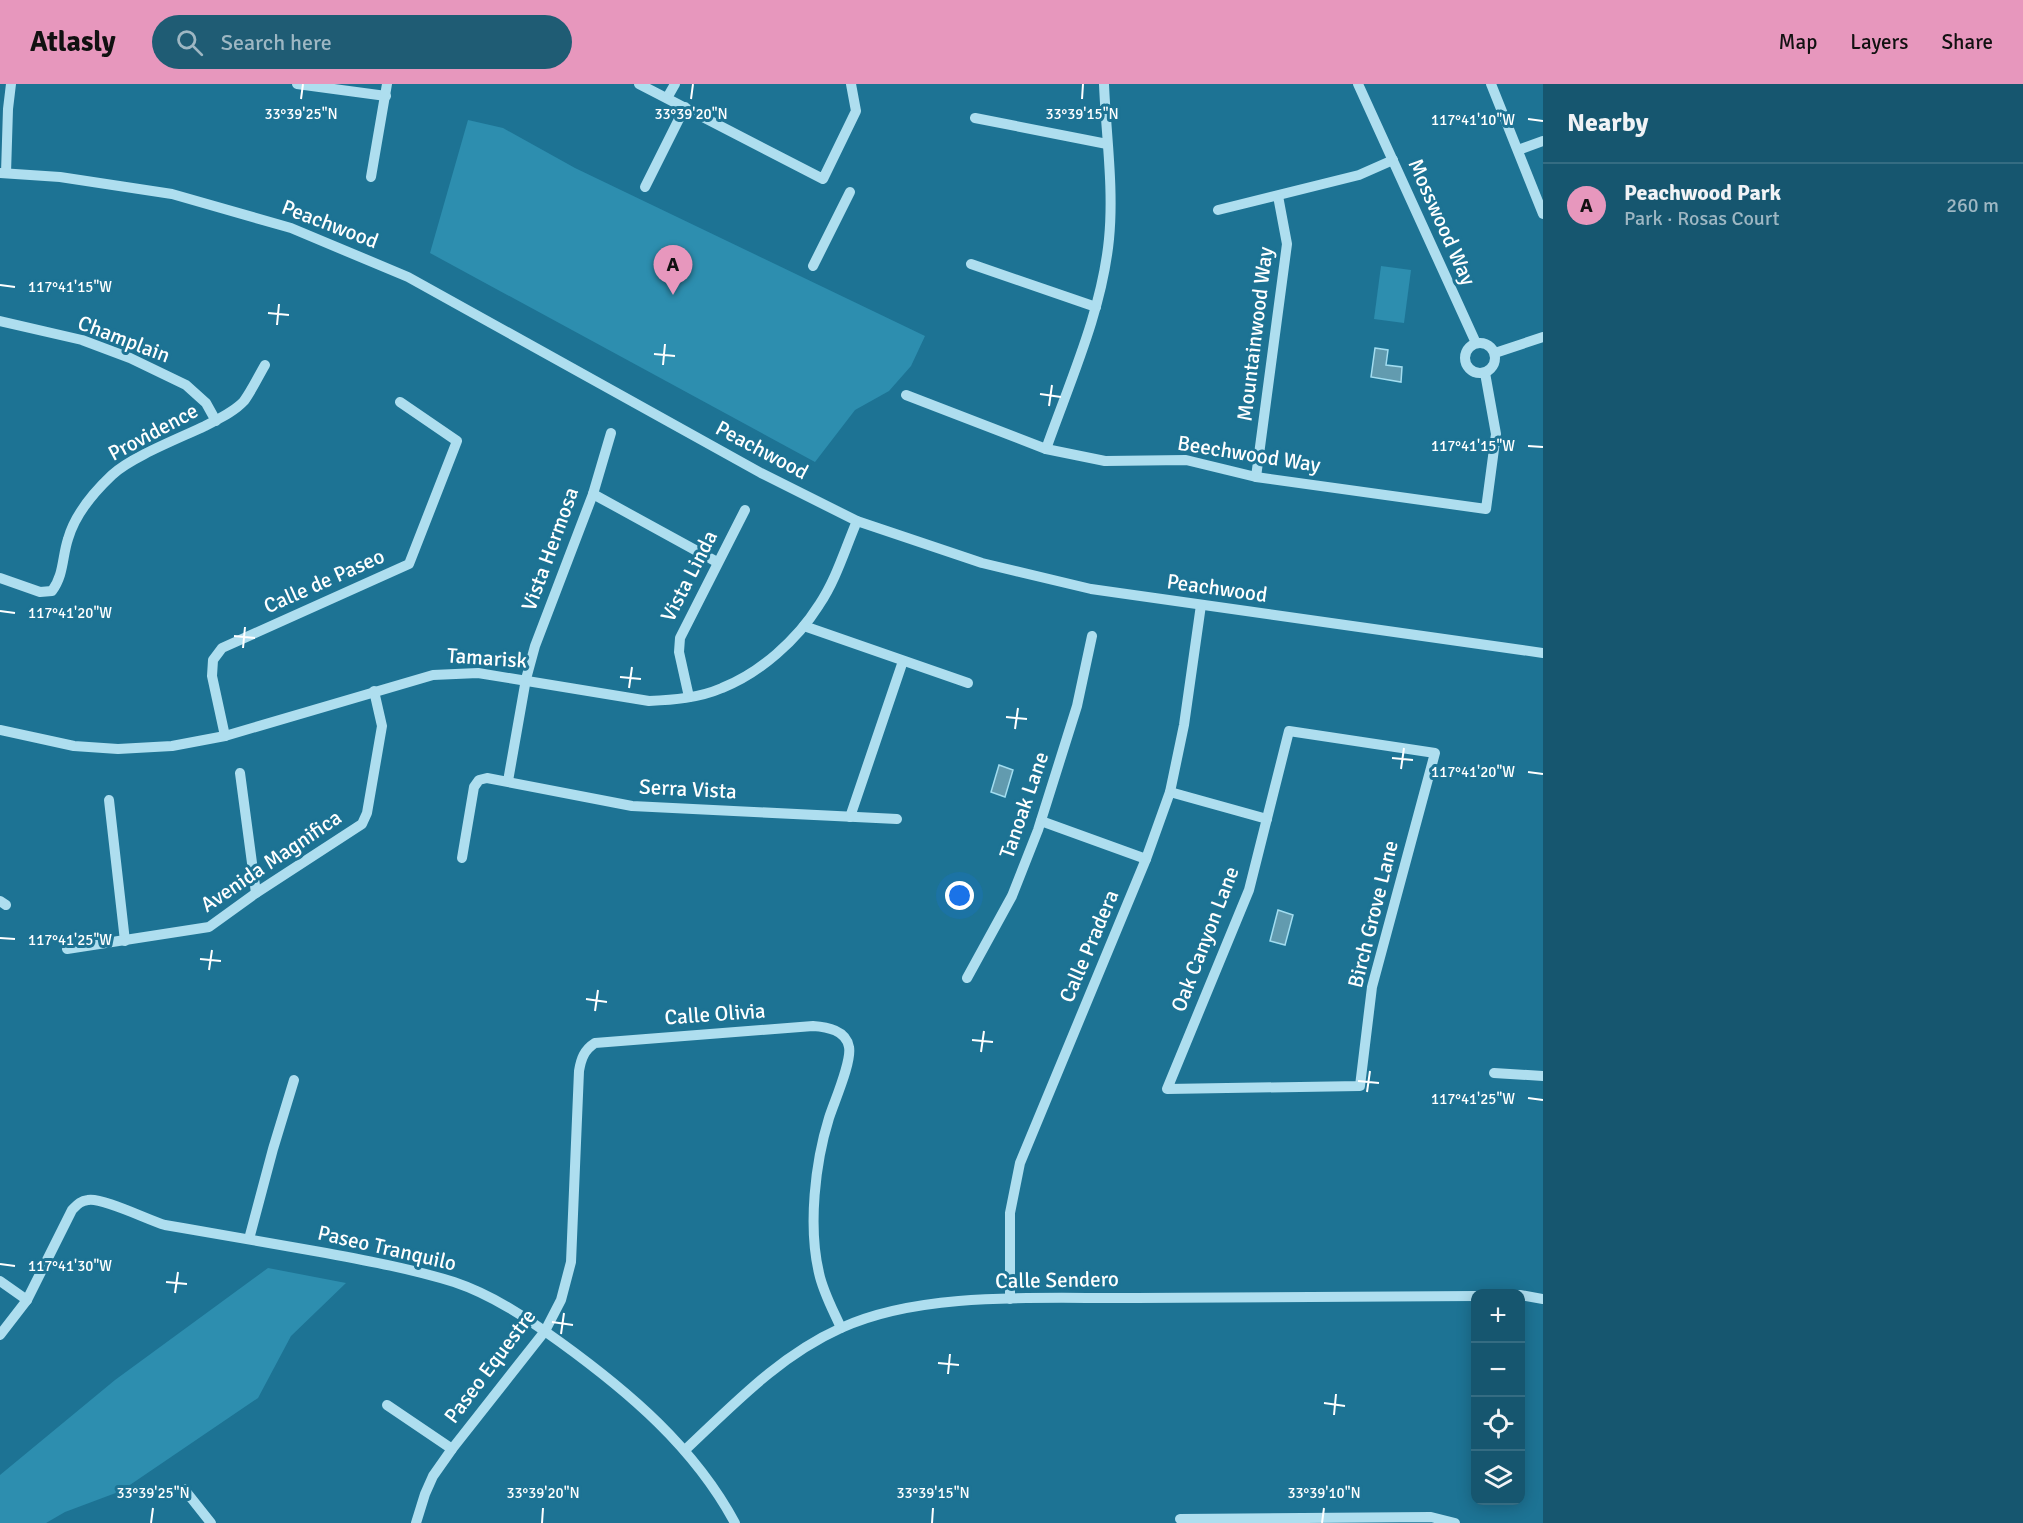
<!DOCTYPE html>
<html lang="en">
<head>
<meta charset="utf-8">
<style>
	body { margin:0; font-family:Signika,sans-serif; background:#1f5c74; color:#f1f3f6 }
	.controls { position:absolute; right:18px; bottom:18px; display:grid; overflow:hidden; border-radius:12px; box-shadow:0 3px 15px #0003 }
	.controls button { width:54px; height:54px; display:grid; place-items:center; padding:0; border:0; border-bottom:2px solid #356c82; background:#16566f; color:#f1f3f6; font:30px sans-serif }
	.you { position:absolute; left:960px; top:812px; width:21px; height:21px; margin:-15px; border:4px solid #fff; border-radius:50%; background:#1a73e8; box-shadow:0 0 0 9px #1a73e833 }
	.badge { display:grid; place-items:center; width:39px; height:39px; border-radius:50%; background:#e797bd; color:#111; font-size:20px; font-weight:700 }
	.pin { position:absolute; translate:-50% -50px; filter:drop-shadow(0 2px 3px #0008) }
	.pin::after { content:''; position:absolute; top:32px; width:21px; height:18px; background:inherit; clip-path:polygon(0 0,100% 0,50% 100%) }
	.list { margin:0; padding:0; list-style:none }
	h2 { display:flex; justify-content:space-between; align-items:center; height:78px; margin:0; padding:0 24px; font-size:26px }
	h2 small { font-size:20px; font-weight:400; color:#9eb7c3 }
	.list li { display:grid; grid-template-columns:39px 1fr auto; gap:18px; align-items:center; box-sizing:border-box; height:84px; padding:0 24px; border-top:2px solid #356c82 }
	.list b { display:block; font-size:22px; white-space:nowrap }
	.list p { margin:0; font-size:20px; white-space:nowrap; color:#9eb7c3 }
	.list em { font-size:20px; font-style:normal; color:#9eb7c3 }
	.icon { flex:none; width:33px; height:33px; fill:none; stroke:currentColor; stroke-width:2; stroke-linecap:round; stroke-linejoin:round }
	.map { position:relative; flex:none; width:1543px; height:1439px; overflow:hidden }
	header { display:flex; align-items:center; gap:36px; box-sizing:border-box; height:84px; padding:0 30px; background:#e797bd; color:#111 }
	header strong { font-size:28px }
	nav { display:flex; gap:33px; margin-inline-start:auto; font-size:21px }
	.search { width:420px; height:54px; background:#1f5c74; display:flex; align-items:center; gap:15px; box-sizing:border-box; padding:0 21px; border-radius:33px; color:#9eb7c3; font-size:22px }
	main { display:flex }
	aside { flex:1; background:#16566f }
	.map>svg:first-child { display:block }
</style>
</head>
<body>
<header>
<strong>Atlasly</strong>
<div class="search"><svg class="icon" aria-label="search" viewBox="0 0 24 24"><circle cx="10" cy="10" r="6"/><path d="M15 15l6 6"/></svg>Search here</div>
<nav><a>Map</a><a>Layers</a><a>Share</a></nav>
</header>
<main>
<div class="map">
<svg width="1543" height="1439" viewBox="0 0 1543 1439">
	<rect width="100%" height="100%" fill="#1d7394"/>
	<g fill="#2d8eaf">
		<polygon points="468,36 503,44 575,84 925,252 911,282 889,307 855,326 815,378 430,169"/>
		<polygon points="1381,182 1411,186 1404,239 1374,235"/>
		<polygon points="268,1184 346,1199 291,1252 258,1314 121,1407 65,1428 46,1439 0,1439 0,1391 115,1296"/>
	</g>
	<g fill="#629baf" stroke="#a2ddf0" stroke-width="1.5">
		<polygon points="1375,264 1388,266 1386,281 1402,283 1401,298 1371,293"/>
		<polygon points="999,681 1013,686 1005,713 991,708"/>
		<polygon points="1278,826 1293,831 1285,861 1270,857"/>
	</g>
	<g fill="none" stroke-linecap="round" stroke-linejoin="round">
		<g stroke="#aedeef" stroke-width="10">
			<polyline points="297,0 386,12"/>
			<polyline points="639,0 823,95 856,27 851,0"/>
			<polyline points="1358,0 1476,259"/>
			<polyline points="1491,0 1543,130"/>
			<polyline points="667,14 675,0"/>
			<polyline points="975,34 1107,60"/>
			<polyline points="1518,66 1543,57"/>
			<polyline points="0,89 60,93 172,110 291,144 408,193 761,389 857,437 982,479 1091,505 1543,569"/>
			<polyline points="6,89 8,25 11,0"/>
			<polyline points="371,93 387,0"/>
			<polyline points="645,103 685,23"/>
			<polyline points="1218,126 1359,91 1393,76"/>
			<polyline points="971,180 1096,223"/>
			<polyline points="813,182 850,108"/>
			<polyline points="0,237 82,256 130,274 186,301 206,319 216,337"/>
			<circle cx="1480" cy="274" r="15"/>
			<polyline points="1495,269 1543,253"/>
			<polyline points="906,311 1046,365 1105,377 1186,376 1256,393 1486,425 1496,350 1485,289"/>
			<path d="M1046,365C1070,297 1102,227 1109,155C1114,104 1106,51 1104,0"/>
			<polyline points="1256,393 1287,160 1278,112"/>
			<polyline points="593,410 717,478"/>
			<path d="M0,494L40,508L52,507C64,491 62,473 68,455C75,430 94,408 112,391C131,373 180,354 205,342C218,335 234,328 244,317C252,306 258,293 265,281"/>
			<polyline points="804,542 968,599"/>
			<polyline points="689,613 679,568 680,554 745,426"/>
			<path d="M0,646L74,662L118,665L172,662L225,652L433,591L478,589L649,617C673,616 699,614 722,604C760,589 797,556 819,521C836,496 845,465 857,437"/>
			<polygon points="1289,647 1435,669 1372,903 1360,1002 1167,1005 1249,806"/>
			<polyline points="225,652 212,592 213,576 222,564 409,480 457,357 400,318"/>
			<polyline points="240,689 256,809"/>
			<polyline points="508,697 526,595 535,562 593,410 611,349"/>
			<polyline points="1170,708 1267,735"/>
			<polyline points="109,716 125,857"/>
			<polyline points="850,733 903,577"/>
			<polyline points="1041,737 1146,775"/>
			<polyline points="462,774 474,703 479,696 487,694 632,722 897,735"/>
			<polyline points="0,817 6,821"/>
			<polyline points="67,865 209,843 256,809 362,740 367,729 382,642 374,607"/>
			<polyline points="967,894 1012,812 1038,746 1077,622 1092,552"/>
			<polyline points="1494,989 1543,992"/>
			<polyline points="249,1155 273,1065 294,996"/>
			<polyline points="0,1197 27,1216"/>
			<polyline points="1520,1211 1543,1215"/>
			<polyline points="1010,1215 1010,1129 1020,1079 1146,775 1170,708 1184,641 1201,521"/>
			<path d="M0,1251L27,1216L72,1126C77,1121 80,1117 88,1116C102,1113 148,1136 165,1141C219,1150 273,1160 326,1169C369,1177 412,1185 454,1198C493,1211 528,1235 560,1258C629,1308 694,1363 735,1439"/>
			<polyline points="387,1321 452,1365"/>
			<path d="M685,1366C734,1320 779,1272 841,1244C923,1206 1046,1215 1136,1214C1249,1213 1362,1212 1476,1212"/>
			<polyline points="184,1405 211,1439"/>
			<polyline points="1180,1435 1431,1433 1455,1439"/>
			<path d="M416,1439L425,1410L433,1392L452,1365L545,1247L561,1216L571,1178L579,987C581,975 584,966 595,959L813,942C827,943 846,946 849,963C852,978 834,1018 829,1034C815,1079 808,1142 819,1189C823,1208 833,1226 841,1244"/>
		</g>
	</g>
	<path fill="none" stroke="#fff" stroke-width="2" d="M301,15L303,0M691,15L693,0M1082,15L1083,0M1528,35L1543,37M0,201L15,203M268,229L289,231M277,241L279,220M654,270L675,272M663,281L665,260M1040,310L1061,313M1049,322L1052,301M1528,362L1543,363M0,527L15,529M234,552L255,554M243,564L245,543M620,593L641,595M629,604L632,583M1006,633L1027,635M1015,645L1018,624M1392,674L1413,676M1401,685L1404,664M1528,688L1543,690M0,854L15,855M200,875L221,877M209,886L212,866M586,915L607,918M595,927L598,906M972,956L993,958M981,968L984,947M1358,997L1379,999M1367,1008L1370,987M1528,1014L1543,1016M0,1180L15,1182M166,1198L187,1200M175,1209L178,1188M552,1238L573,1241M561,1250L564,1229M938,1279L959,1281M948,1290L950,1270M1324,1319L1345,1322M1334,1331L1336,1310M151,1439L153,1424M542,1439L543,1424M932,1439L933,1424M1322,1439L1324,1424"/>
	<g text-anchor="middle" stroke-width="6" stroke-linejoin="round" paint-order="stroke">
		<g font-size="21" fill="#fff" stroke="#1d7394">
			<text transform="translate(1442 138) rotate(66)" y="7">Mosswood Way</text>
			<text transform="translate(330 140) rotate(21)" y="7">Peachwood</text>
			<text transform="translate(1255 250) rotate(-83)" y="7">Mountainwood Way</text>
			<text transform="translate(124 255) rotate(21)" y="7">Champlain</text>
			<text transform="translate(153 348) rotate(-28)" y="7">Providence</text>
			<text transform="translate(762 366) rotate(28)" y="7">Peachwood</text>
			<text transform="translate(1249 370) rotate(9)" y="7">Beechwood Way</text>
			<text transform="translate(550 465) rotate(-70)" y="7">Vista Hermosa</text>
			<text transform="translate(689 492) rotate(-63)" y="7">Vista Linda</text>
			<text transform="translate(324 497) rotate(-24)" y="7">Calle de Paseo</text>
			<text transform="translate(1217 504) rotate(8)" y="7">Peachwood</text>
			<text transform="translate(487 574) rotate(4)" y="7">Tamarisk</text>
			<text transform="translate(688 705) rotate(3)" y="7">Serra Vista</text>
			<text transform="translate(1024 721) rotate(-71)" y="7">Tanoak Lane</text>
			<text transform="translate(271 777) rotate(-34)" y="7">Avenida Magnifica</text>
			<text transform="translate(1373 830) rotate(-76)" y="7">Birch Grove Lane</text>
			<text transform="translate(1205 855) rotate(-69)" y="7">Oak Canyon Lane</text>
			<text transform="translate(1089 862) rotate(-67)" y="7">Calle Pradera</text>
			<text transform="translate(715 930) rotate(-4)" y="7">Calle Olivia</text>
			<text transform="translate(387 1164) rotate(13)" y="7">Paseo Tranquilo</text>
			<text transform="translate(1057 1196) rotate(-1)" y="7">Calle Sendero</text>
			<text transform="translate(490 1282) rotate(-53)" y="7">Paseo Equestre</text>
		</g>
	</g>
	<g font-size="15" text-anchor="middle" fill="#fff" stroke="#1d7394" stroke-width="6" stroke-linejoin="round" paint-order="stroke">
		<text x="301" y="35">33°39'25"N</text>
		<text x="691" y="35">33°39'20"N</text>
		<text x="1082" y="35">33°39'15"N</text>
		<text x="1473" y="41">117°41'10"W</text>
		<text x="70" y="208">117°41'15"W</text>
		<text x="1473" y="367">117°41'15"W</text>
		<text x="70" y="534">117°41'20"W</text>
		<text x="1473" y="693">117°41'20"W</text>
		<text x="70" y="861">117°41'25"W</text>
		<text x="1473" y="1020">117°41'25"W</text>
		<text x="70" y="1187">117°41'30"W</text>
		<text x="153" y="1414">33°39'25"N</text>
		<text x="543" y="1414">33°39'20"N</text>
		<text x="933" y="1414">33°39'15"N</text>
		<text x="1324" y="1414">33°39'10"N</text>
	</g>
</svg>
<div class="controls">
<button>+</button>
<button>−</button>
<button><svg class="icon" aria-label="locate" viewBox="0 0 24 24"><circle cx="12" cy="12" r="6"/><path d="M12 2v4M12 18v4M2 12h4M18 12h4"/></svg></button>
<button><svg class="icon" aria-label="layers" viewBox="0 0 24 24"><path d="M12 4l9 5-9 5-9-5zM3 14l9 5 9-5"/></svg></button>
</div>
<div class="you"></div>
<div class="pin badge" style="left:673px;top:211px">A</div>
</div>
<aside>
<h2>Nearby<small></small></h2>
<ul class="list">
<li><span class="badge">A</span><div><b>Peachwood Park</b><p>Park · Rosas Court</p></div><em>260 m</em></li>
</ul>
</aside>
</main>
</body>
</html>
